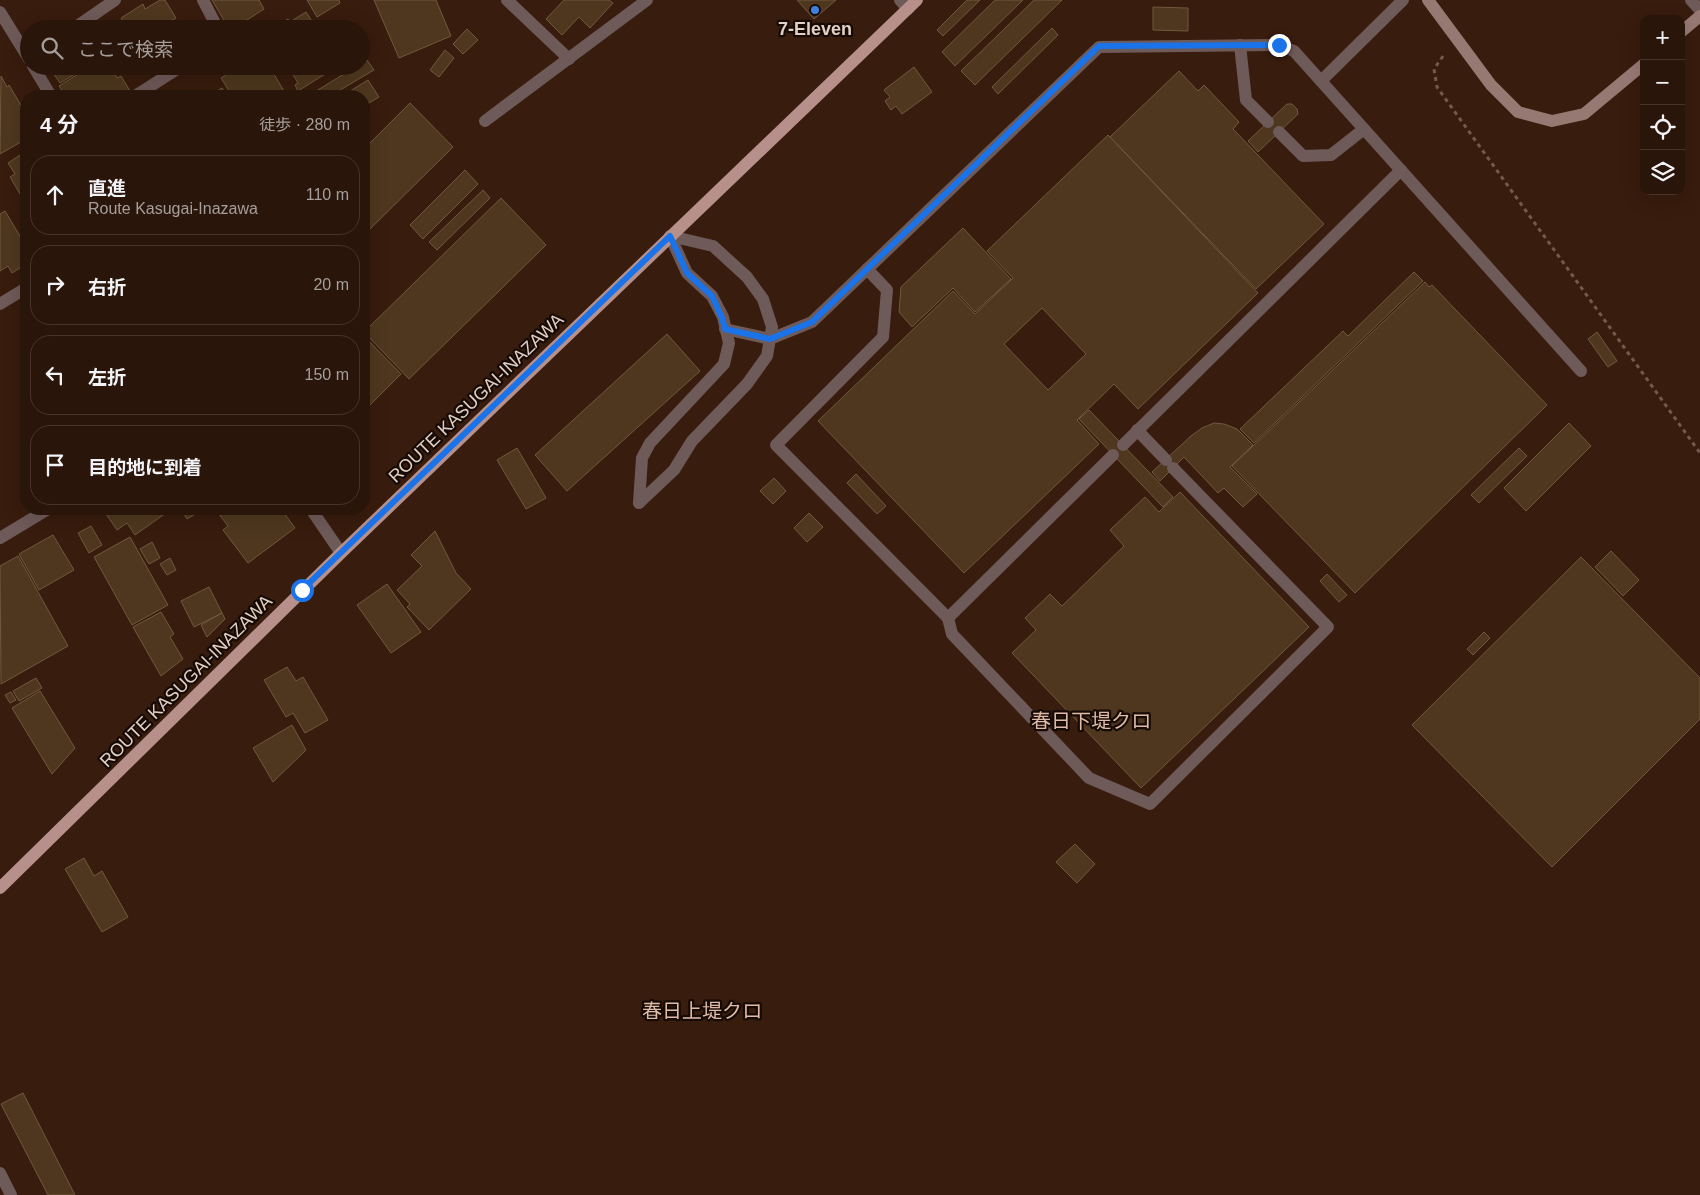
<!DOCTYPE html>
<html lang="ja">
<head>
<meta charset="utf-8">
<style>
	body { margin:0; font-family:Arial,"Noto Sans JP",sans-serif; background:#362218; color:#f1f3f6 }
	.controls { position:absolute; right:15px; top:15px; display:grid; overflow:hidden; border-radius:10px; box-shadow:0 5px 20px #0002 }
	.controls button { width:45px; height:45px; display:grid; place-items:center; padding:0; border:0; border-bottom:1px solid #46342b; background:#2a150a; color:#f1f3f6; font:25px sans-serif }
	.stop { position:absolute; width:15px; height:15px; margin:-11px; border:4px solid #1a73e8; border-radius:50%; background:#fff }
	.stop.end { background:#1a73e8; border-color:#fff; box-shadow:0 1px 5px #0008 }
	.list { margin:0; padding:0; list-style:none }
	h2 { display:flex; justify-content:space-between; align-items:center; height:65px; margin:0; padding:0 20px; font-size:21px }
	h2 small { font-size:16px; font-weight:400; color:#a59f9c }
	.list li { display:grid; grid-template-columns:32px 1fr auto; gap:15px; align-items:center; box-sizing:border-box; height:80px; margin:0 10px 10px; padding:0 10px; border:1px solid #46342b; border-radius:20px }
	.list b { display:block; font-size:19px; white-space:nowrap }
	.list p { margin:0; font-size:16px; white-space:nowrap; color:#a59f9c }
	.list em { font-size:16px; font-style:normal; color:#a59f9c }
	.icon { flex:none; width:28px; height:28px; fill:none; stroke:currentColor; stroke-width:2; stroke-linecap:round; stroke-linejoin:round }
	.map { position:relative; flex:none; width:1700px; height:1195px; overflow:hidden }
	.search { position:absolute; background:#2a150a; box-shadow:0 5px 20px #0002; left:20px; top:20px; width:350px; height:55px; display:flex; align-items:center; gap:12px; box-sizing:border-box; padding:0 18px; border-radius:28px; color:#a59f9c; font-size:19px }
	.panel { position:absolute; background:#2a150a; box-shadow:0 5px 20px #0002; left:20px; top:90px; width:350px; height:425px; border-radius:20px }
	.map>svg:first-child { display:block }
</style>
</head>
<body>
<div class="map">
<svg width="1700" height="1195" viewBox="0 0 1700 1195">
	<rect width="100%" height="100%" fill="#381c0d"/>
	<g fill="#4e371e" stroke="#71593f" fill-rule="evenodd">
		<polygon points="160,0 165,0 176,18 158,29 154,26 149,29 127,29 121,18 143,4 145,9"/>
		<polygon points="212,0 259,0 264,9 233,29 229,29"/>
		<polygon points="307,0 339,0 340,3 317,17"/>
		<polygon points="374,0 436,0 451,36 399,58"/>
		<polygon points="564,0 609,0 613,3 590,28 579,17 562,35 546,19"/>
		<polygon points="797,0 836,0 814,19"/>
		<polygon points="967,0 980,0 943,36 937,30"/>
		<polygon points="995,0 1023,0 955,66 942,52"/>
		<polygon points="1034,0 1062,0 975,85 961,71"/>
		<polygon points="1153,7 1188,8 1188,31 1153,30"/>
		<polygon points="306,12 317,29 281,29 279,25 288,19 290,22"/>
		<polygon points="1052,28 1058,35 998,94 992,87"/>
		<polygon points="467,29 478,40 463,54 453,44"/>
		<polygon points="445,50 454,58 439,77 430,70"/>
		<polygon points="367,60 374,70 330,96 308,96 357,66 361,66 361,63"/>
		<polygon points="64,66 77,66 80,71 60,83 53,73"/>
		<polygon points="91,66 110,66 117,78 121,76 130,91 121,96 66,96 59,86"/>
		<polygon points="240,66 269,66 287,96 232,96 221,78"/>
		<polygon points="288,66 338,66 298,91 295,85 298,83"/>
		<polygon points="914,67 932,92 902,114 896,106 891,110 885,101 890,97 884,90"/>
		<polygon points="1179,71 1198,91 1204,85 1239,122 1233,129 1324,224 1256,289 1110,137"/>
		<polygon points="1,76 7,87 9,85 25,112 26,111 26,139 0,154"/>
		<polygon points="368,80 379,97 364,106 364,96 342,96"/>
		<polygon points="222,88 227,96 209,96"/>
		<polygon points="410,103 453,147 364,235 364,149"/>
		<polygon points="1287,104 1292,104 1297,109 1298,114 1258,152 1248,141"/>
		<path d="M1108,135L1258,293L1138,409L1114,384L1077,420L1099,444L964,573L818,421L953,291L975,314L1013,278L987,251ZM1042,308L1086,354L1048,390L1004,344Z"/>
		<polygon points="26,151 26,204 10,177 15,174 8,163"/>
		<polygon points="465,170 478,184 423,239 410,225"/>
		<polygon points="483,190 490,198 437,250 429,242"/>
		<polygon points="501,198 546,245 409,379 364,332"/>
		<polygon points="5,211 26,246 26,264 12,273 8,266 0,271 0,214"/>
		<polygon points="963,228 1011,279 975,312 953,288 912,327 899,312 901,287"/>
		<polygon points="1414,272 1423,281 1254,443 1240,429 1343,331 1348,336"/>
		<polygon points="1425,282 1429,287 1432,285 1547,405 1355,593 1232,466"/>
		<polygon points="1597,332 1617,361 1608,367 1588,339"/>
		<polygon points="667,334 700,371 567,491 535,455"/>
		<polygon points="364,336 401,374 364,411"/>
		<polygon points="1089,410 1173,497 1163,507 1079,419"/>
		<polygon points="1214,423 1224,424 1237,429 1253,445 1230,467 1257,494 1243,507 1224,488 1218,493 1184,457 1160,481 1152,472 1191,436 1202,428"/>
		<polygon points="1569,423 1591,446 1526,511 1504,488"/>
		<polygon points="517,448 546,498 526,509 497,460"/>
		<polygon points="1519,448 1527,456 1479,503 1471,495"/>
		<polygon points="856,474 886,506 877,514 847,483"/>
		<polygon points="774,478 786,491 773,504 760,491"/>
		<polygon points="1180,492 1309,627 1141,788 1012,653 1036,630 1025,618 1050,594 1062,606 1124,546 1110,530 1145,497 1159,512"/>
		<polygon points="107,509 163,509 166,513 135,535 127,523 117,530 104,511"/>
		<polygon points="181,509 202,509 202,510 187,519"/>
		<polygon points="215,509 281,509 295,528 248,563 223,530 228,526"/>
		<polygon points="809,513 823,527 807,542 794,528"/>
		<polygon points="91,526 102,545 89,553 78,533"/>
		<polygon points="435,531 456,573 471,589 429,630 407,607 410,604 397,590 422,566 411,555"/>
		<polygon points="53,535 74,570 39,590 19,554"/>
		<polygon points="130,537 168,605 132,625 94,557"/>
		<polygon points="152,542 160,558 149,564 140,549"/>
		<polygon points="1611,551 1639,580 1623,596 1595,567"/>
		<polygon points="18,556 68,646 1,684 0,566"/>
		<polygon points="1581,557 1700,678 1700,719 1552,867 1412,725"/>
		<polygon points="170,558 176,570 167,575 160,564"/>
		<polygon points="1327,574 1347,595 1339,602 1320,581"/>
		<polygon points="387,584 421,632 391,653 357,605"/>
		<polygon points="209,587 222,613 194,627 181,601"/>
		<polygon points="161,612 174,634 170,637 183,659 161,676 133,627"/>
		<polygon points="222,613 225,619 207,637 201,625"/>
		<polygon points="1484,632 1490,638 1473,655 1467,649"/>
		<polygon points="287,667 296,681 303,677 328,720 305,733 293,713 286,717 264,680"/>
		<polygon points="36,678 42,688 19,701 13,691"/>
		<polygon points="40,691 75,748 52,774 12,708"/>
		<polygon points="11,692 16,700 10,703 5,695"/>
		<polygon points="292,725 306,750 273,782 253,748"/>
		<polygon points="1075,844 1095,864 1077,883 1056,862"/>
		<polygon points="84,858 94,876 102,871 128,917 102,932 65,869"/>
		<polygon points="23,1093 75,1195 48,1195 1,1104"/>
	</g>
	<g fill="none" stroke-linecap="round" stroke-linejoin="round">
		<polyline stroke="#735a4d" stroke-width="3" stroke-dasharray="4 4" stroke-linecap="butt" points="1443,56 1434,69 1437,87 1700,453"/>
		<g stroke="#6e5a58" stroke-width="12">
			<polyline points="1240,45 1246,100 1268,122"/>
			<polyline points="1321,81 1403,0"/>
			<polyline points="1279,132 1303,156 1331,155 1364,129"/>
			<polyline points="867,269 887,290 883,337 776,445 948,618 952,634 1089,778 1150,804 1328,627 1173,468"/>
			<polyline points="725,329 770,339 812,322 1099,47 1279,45 1294,51 1581,371"/>
			<polyline points="1137,430 1166,460"/>
			<polyline points="1123,445 1401,170"/>
			<polyline points="639,503 674,470 692,441 747,384 767,356 772,327 763,299 747,277 713,246 670,236"/>
			<polyline points="639,503 642,458 650,443 724,364 729,343 723,317 712,296 687,273 670,236"/>
			<polyline points="948,618 1113,455"/>
			<polyline points="0,1173 11,1195"/>
		</g>
		<g stroke="#6e5a58" stroke-width="12">
			<polyline points="203,0 218,29"/>
			<polyline points="507,0 569,59"/>
			<polyline points="900,0 908,9"/>
			<polyline points="1691,0 1700,10"/>
			<polyline points="0,12 29,59"/>
			<polyline points="73,29 115,0"/>
			<polyline points="33,66 51,96"/>
			<polyline points="135,96 182,66"/>
			<polyline points="485,121 647,0"/>
			<polyline points="0,304 26,288"/>
			<polyline points="311,509 341,553"/>
			<polyline points="0,538 48,509"/>
		</g>
		<g stroke="#977974" stroke-width="12">
			<polyline points="1428,0 1491,85 1518,112 1552,121 1584,114 1644,64"/>
			<polyline points="1681,32 1700,16"/>
		</g>
		<polyline stroke="#b8908b" stroke-width="12" points="0,888 341,553 917,0"/>
	</g>
	<g fill="none" stroke-linecap="round" stroke-linejoin="round">
		<polyline stroke="#1a73e8" stroke-width="6" points="302,590 670,236 687,273 712,296 722,318 725,329 770,339 812,322 1099,46 1279,45"/>
	</g>
	<circle fill="#3f7fe0" stroke="#160a05" stroke-width="2" cx="815" cy="10" r="5"/>
	<g text-anchor="middle" stroke-width="4.5" stroke-linejoin="round" paint-order="stroke">
		<g font-size="18" font-weight="bold" fill="#e2cfc5" stroke="#160a05">
			<text x="815" y="35">7-Eleven</text>
		</g>
		<g font-size="18" fill="#e2cfc5" stroke="#160a05">
			<text transform="translate(476 398) rotate(-44)" y="6">ROUTE KASUGAI-INAZAWA</text>
			<text transform="translate(186 681) rotate(-45)" y="6">ROUTE KASUGAI-INAZAWA</text>
		</g>
		<g font-size="20" fill="#dfbaa7" stroke="#160a05">
			<text x="1091" y="728">春日下堤クロ</text>
			<text x="702" y="1018">春日上堤クロ</text>
		</g>
	</g>
</svg>
<div class="controls">
<button>+</button>
<button>−</button>
<button><svg class="icon" aria-label="locate" viewBox="0 0 24 24"><circle cx="12" cy="12" r="6"/><path d="M12 2v4M12 18v4M2 12h4M18 12h4"/></svg></button>
<button><svg class="icon" aria-label="layers" viewBox="0 0 24 24"><path d="M12 4l9 5-9 5-9-5zM3 14l9 5 9-5"/></svg></button>
</div>
<div class="stop" style="left:302px;top:590px"></div>
<div class="stop end" style="left:1279px;top:45px"></div>
<div class="search"><svg class="icon" aria-label="search" viewBox="0 0 24 24"><circle cx="10" cy="10" r="6"/><path d="M15 15l6 6"/></svg>ここで検索</div>
<section class="panel">
<h2>4 分<small>徒歩 · 280 m</small></h2>
<ul class="list">
<li><svg class="icon" aria-label="ahead" viewBox="0 0 24 24"><path d="M12 20V5M6 11l6-6 6 6"/></svg><div><b>直進</b><p>Route Kasugai-Inazawa</p></div><em>110 m</em></li>
<li><svg class="icon" aria-label="right" viewBox="0 0 24 24"><path d="M7 20v-9h11M14 6l5 5-5 5"/></svg><div><b>右折</b></div><em>20 m</em></li>
<li><svg class="icon" aria-label="left" viewBox="0 0 24 24"><path d="M17 20v-9H6M10 6l-5 5 5 5"/></svg><div><b>左折</b></div><em>150 m</em></li>
<li><svg class="icon" aria-label="arrive" viewBox="0 0 24 24"><path d="M6 21V4h12l-3 4 3 4H6"/></svg><div><b>目的地に到着</b></div></li>
</ul>
</section>
</div>
</body>
</html>
